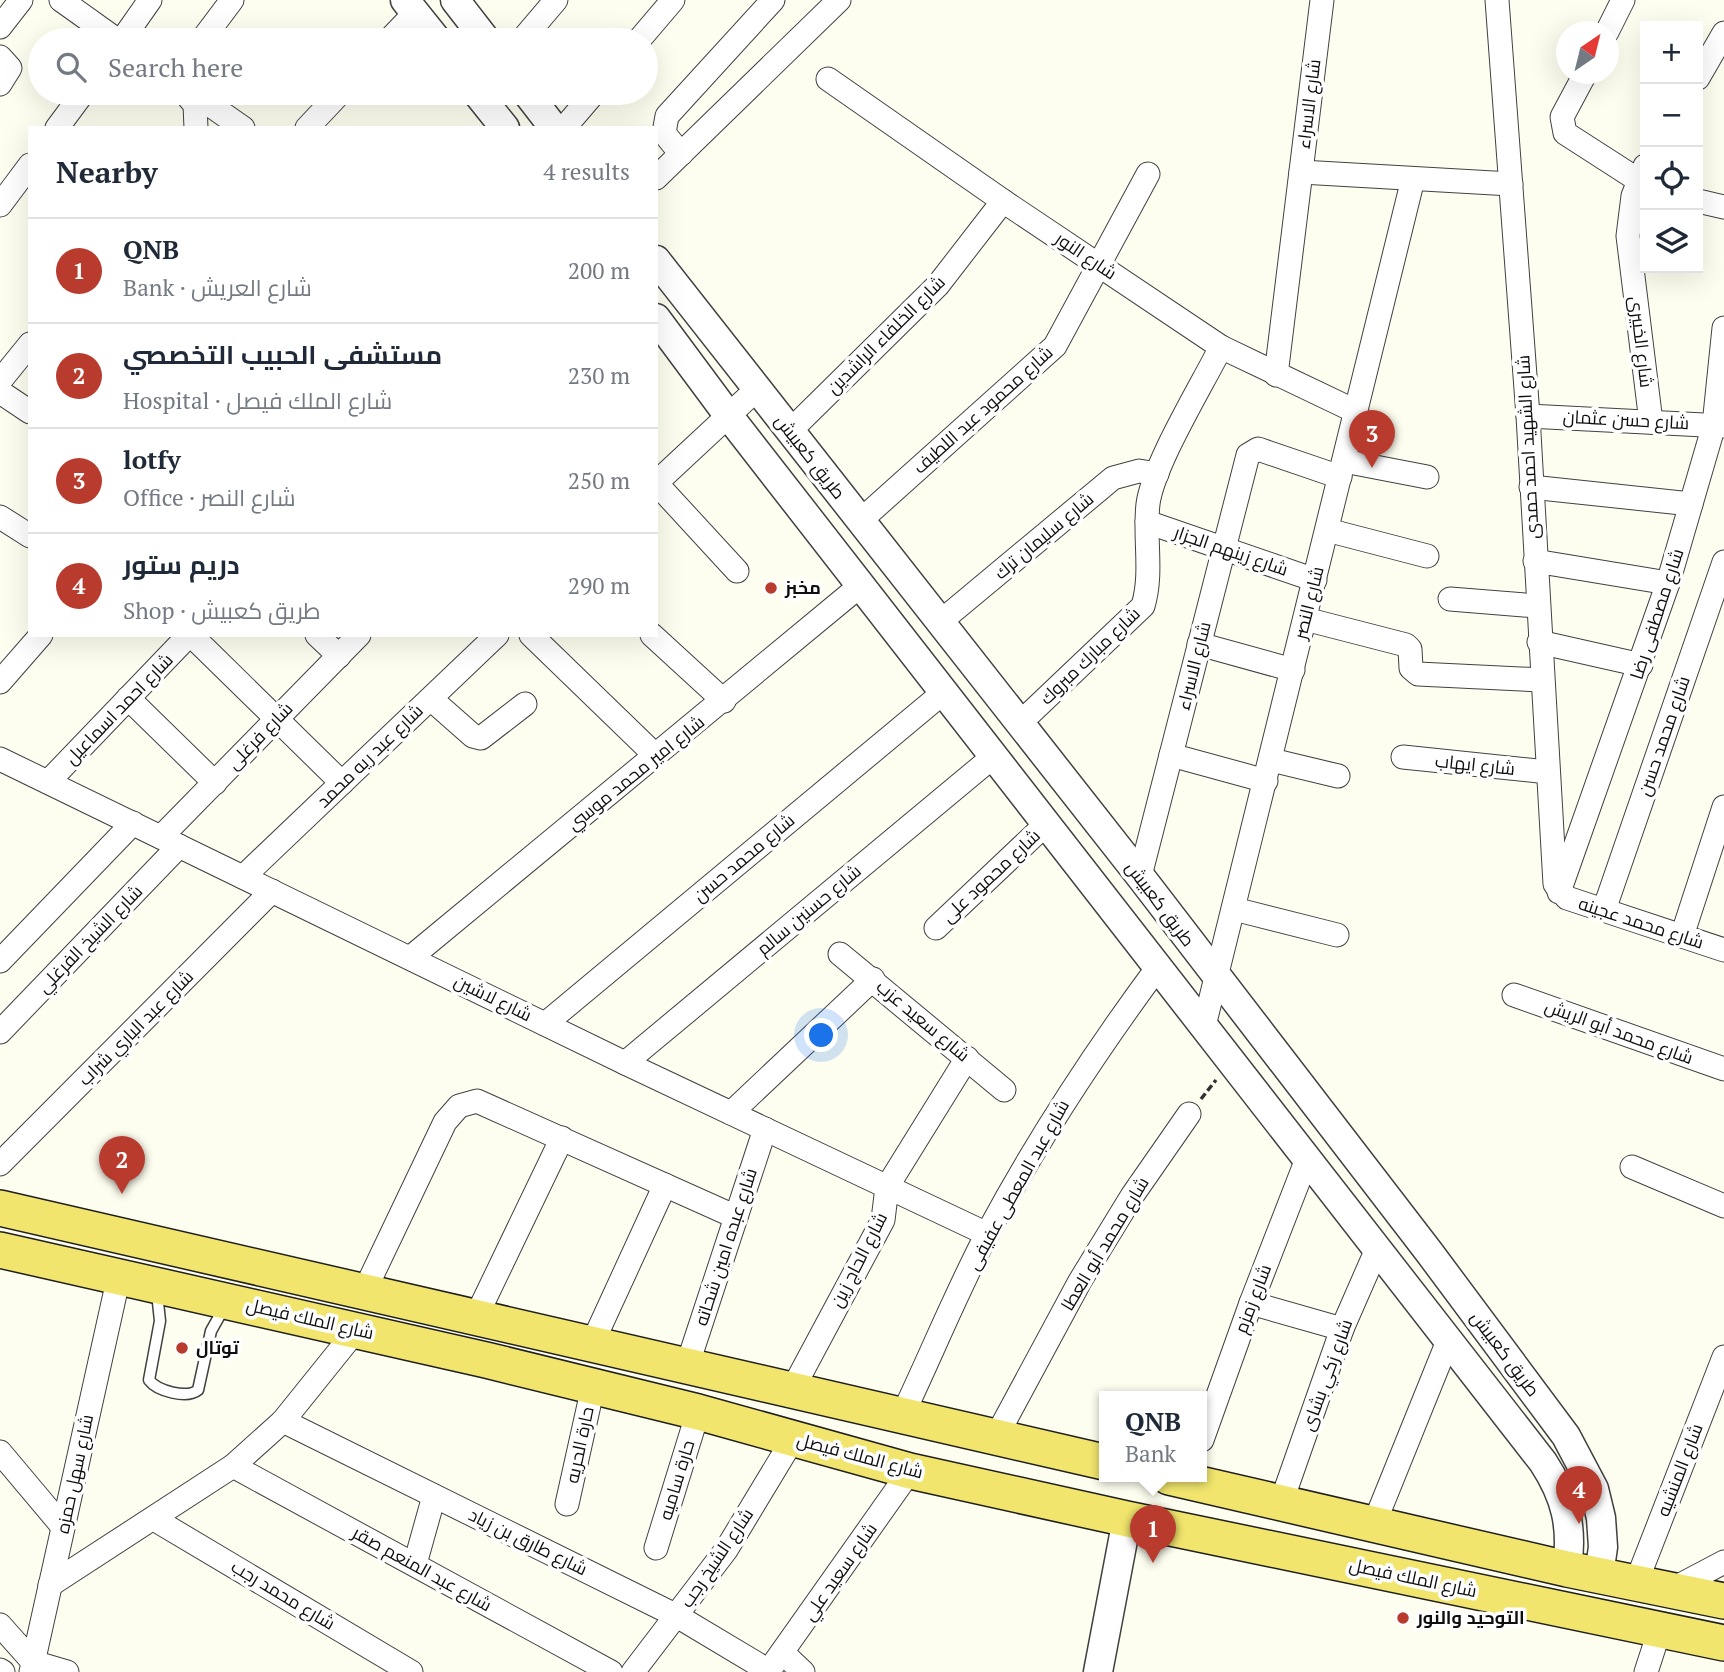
<!DOCTYPE html>
<html lang="en">
<head>
<meta charset="utf-8">
<style>
	body { margin:0; font-family:"PT Serif",Cairo,serif; background:#f2f2f3; color:#1f2937 }
	.controls { position:absolute; right:21px; top:21px; display:grid; overflow:hidden; border-radius:0px; box-shadow:0 7px 28px #0002 }
	.controls button { width:63px; height:63px; display:grid; place-items:center; padding:0; border:0; border-bottom:2px solid #e0e1e3; background:#fff; color:#1f2937; font:35px sans-serif }
	.compass { position:absolute; left:1556px; top:21px; width:63px; height:63px; border-radius:50%; background:#fff; box-shadow:0 7px 28px #0002; rotate:35deg }
	.you { position:absolute; left:822px; top:1036px; width:24px; height:24px; margin:-18px; border:5px solid #fff; border-radius:50%; background:#1a73e8; box-shadow:0 0 0 10px #1a73e833 }
	.badge { display:grid; place-items:center; width:46px; height:46px; border-radius:50%; background:#b83b2d; color:#fff; font-size:23px; font-weight:700 }
	.pin { position:absolute; translate:-50% -58px; filter:drop-shadow(0 2px 4px #0008) }
	.pin::after { content:''; position:absolute; top:37px; width:24px; height:21px; background:inherit; clip-path:polygon(0 0,100% 0,50% 100%) }
	.popup { position:absolute; left:1099px; top:1391px; width:108px; height:91px; box-sizing:border-box; display:grid; place-content:center; border-radius:0px; background:#fff; filter:drop-shadow(0 2px 5px #0005); font-size:23px; white-space:nowrap; color:#747a83 }
	.popup b { font-size:26px; color:#1f2937 }
	.popup::after { content:''; position:absolute; left:50%; top:100%; margin-left:-14px; border:14px solid transparent; border-top-color:#fff }
	.list { margin:0; padding:0; list-style:none }
	h2 { display:flex; justify-content:space-between; align-items:center; height:91px; margin:0; padding:0 28px; font-size:30px }
	h2 small { font-size:23px; font-weight:400; color:#747a83 }
	.list li { display:grid; grid-template-columns:46px 1fr auto; gap:21px; align-items:center; box-sizing:border-box; height:105px; padding:0 28px; border-top:2px solid #e0e1e3 }
	.list b { display:block; font-size:26px; white-space:nowrap }
	.list p { margin:0; font-size:23px; white-space:nowrap; color:#747a83 }
	.list em { font-size:23px; font-style:normal; color:#747a83 }
	.icon { flex:none; width:38px; height:38px; fill:none; stroke:currentColor; stroke-width:2; stroke-linecap:round; stroke-linejoin:round }
	.map { position:relative; flex:none; width:1724px; height:1672px; overflow:hidden }
	.search { position:absolute; background:#fff; box-shadow:0 7px 28px #0002; left:28px; top:28px; width:630px; height:77px; display:flex; align-items:center; gap:18px; box-sizing:border-box; padding:0 24px; border-radius:38px; color:#747a83; font-size:26px }
	.panel { position:absolute; background:#fff; box-shadow:0 7px 28px #0002; left:28px; top:126px; width:630px; height:511px; border-radius:0px }
	.map>svg:first-child { display:block }
</style>
</head>
<body>
<div class="map">
<svg width="1724" height="1672" viewBox="0 0 1724 1672">
	<rect width="100%" height="100%" fill="#fefef0"/>
	<g fill="none" stroke-linecap="round" stroke-linejoin="round">
		<g stroke="#414141" stroke-width="13">
			<path id="service" d="M157,1293L160,1321L149,1380C157,1391 187,1399 198,1390L211,1331L225,1306"/>
		</g>
		<g stroke="#414141" stroke-width="25">
			<g id="minor">
				<polyline points="61,0 117,40"/>
				<polyline points="1497,0 1528,416 1555,884 1567,898 1724,950"/>
				<polyline points="0,27 21,0"/>
				<polyline points="1607,32 1623,0"/>
				<polyline points="122,40 150,0"/>
				<polyline points="202,40 232,0"/>
				<polyline points="389,40 415,13"/>
				<polyline points="522,40 556,0"/>
				<polyline points="639,40 673,0"/>
				<polyline points="0,57 10,68 0,84"/>
				<polyline points="1585,74 1562,117 1565,133 1638,180"/>
				<polyline points="1698,78 1724,33"/>
				<polyline points="828,79 1003,201 1221,347 1357,412"/>
				<polyline points="185,93 195,105 196,128"/>
				<polyline points="193,93 243,128"/>
				<polyline points="57,128 83,93"/>
				<polyline points="307,128 340,93"/>
				<polyline points="564,128 594,93"/>
				<polyline points="681,154 664,133 667,116 773,0"/>
				<polyline points="1645,166 1633,196 1628,236 1651,422"/>
				<polyline points="1301,172 1511,184"/>
				<polyline points="656,178 839,0"/>
				<polyline points="1698,201 1724,207"/>
				<polyline points="0,205 30,165"/>
				<polyline points="1276,375 1322,0"/>
				<polyline points="0,381 30,344"/>
				<polyline points="0,392 30,412"/>
				<polyline points="1528,416 1724,426"/>
				<polyline points="790,431 938,285 1003,201"/>
				<polyline points="1344,461 1427,477"/>
				<polyline points="1531,487 1691,504"/>
				<polyline points="0,517 30,536"/>
				<polyline points="860,521 1055,346 1148,174"/>
				<polyline points="1147,522 1315,580"/>
				<polyline points="1327,530 1427,556"/>
				<polyline points="1535,561 1668,583"/>
				<polyline points="737,571 656,483 757,389"/>
				<polyline points="1450,599 1537,606"/>
				<polyline points="1305,619 1406,645 1410,649 1411,668 1418,674 1542,680"/>
				<polyline points="940,622 1113,478 1139,471 1157,474"/>
				<polyline points="191,635 342,783"/>
				<polyline points="317,635 339,656"/>
				<polyline points="531,635 656,756"/>
				<polyline points="652,635 724,701"/>
				<polyline points="1539,642 1641,665"/>
				<polyline points="1199,644 1293,670"/>
				<polyline points="0,682 41,635"/>
				<polyline points="128,698 215,783"/>
				<polyline points="431,699 473,736 481,738 525,704"/>
				<path d="M1020,723L1143,606C1153,573 1144,538 1148,504C1153,465 1202,385 1221,347"/>
				<polyline points="1171,755 1266,781"/>
				<polyline points="1403,757 1548,772"/>
				<polyline points="0,759 625,1063 987,1234"/>
				<polyline points="1271,760 1338,776"/>
				<polyline points="48,782 189,635"/>
				<polyline points="161,837 359,635"/>
				<polyline points="1140,876 1248,455 1258,449 1340,477"/>
				<polyline points="243,877 497,635"/>
				<polyline points="1559,892 1668,583 1714,425 1724,328"/>
				<polyline points="1234,909 1337,935"/>
				<polyline points="1604,910 1724,562"/>
				<polyline points="936,928 1046,824"/>
				<polyline points="1682,936 1724,807"/>
				<polyline points="840,954 1004,1090"/>
				<polyline points="410,958 861,585"/>
				<polyline points="0,961 133,823"/>
				<polyline points="1514,995 1724,1069"/>
				<polyline points="545,1024 944,692"/>
				<polyline points="1204,1026 1413,179"/>
				<polyline points="0,1032 179,846"/>
				<polyline points="625,1063 994,756"/>
				<polyline points="731,1113 873,979"/>
				<polyline points="0,1164 272,891"/>
				<polyline points="1632,1167 1724,1206"/>
				<polyline points="364,1292 445,1122 459,1106 477,1101 736,1217"/>
				<polyline points="1251,1303 1342,1329"/>
				<polyline points="476,1317 562,1138"/>
				<polyline points="592,1344 665,1185"/>
				<polyline points="687,1366 765,1129"/>
				<polyline points="792,1390 883,1220 887,1187 967,1058"/>
				<path d="M902,1416C931,1355 957,1291 988,1232C1038,1139 1095,1052 1158,967"/>
				<polyline points="283,1421 677,1616 769,1671"/>
				<polyline points="996,1437 1080,1281 1132,1196 1189,1114"/>
				<polyline points="1202,1440 1251,1303 1307,1159"/>
				<polyline points="0,1452 63,1527"/>
				<polyline points="233,1466 611,1672"/>
				<polyline points="1281,1503 1342,1329 1377,1249"/>
				<polyline points="567,1504 593,1387"/>
				<polyline points="154,1519 411,1672"/>
				<polyline points="1374,1524 1448,1341"/>
				<polyline points="656,1548 698,1412"/>
				<polyline points="415,1564 434,1496"/>
				<polyline points="1636,1583 1724,1357"/>
				<polyline points="50,1585 233,1466 283,1421 357,1329"/>
				<polyline points="1671,1590 1724,1562"/>
				<polyline points="0,1625 33,1662 67,1672"/>
				<polyline points="783,1653 803,1672"/>
				<polyline points="0,1670 3,1672"/>
				<polyline points="31,1672 119,1276"/>
				<polyline points="633,1672 726,1550 793,1439"/>
				<polyline points="768,1672 910,1471"/>
				<polyline points="1646,1672 1660,1629"/>
			</g>
		</g>
		<g stroke="#414141" stroke-width="31">
			<g id="tertiary">
				<polyline points="405,0 437,40"/>
				<polyline points="455,0 486,40"/>
				<polyline points="477,93 505,128"/>
				<polyline points="527,93 554,128"/>
				<polyline points="656,260 1140,876 1429,1252 1566,1436 1594,1489 1601,1518 1603,1547 1599,1575"/>
				<path d="M656,318L728,415L1543,1462C1566,1497 1573,1527 1567,1569"/>
				<polyline points="1098,1672 1127,1519"/>
			</g>
		</g>
		<g stroke="#1f1f1f" stroke-width="38">
			<g id="primary">
				<polyline points="0,1208 1104,1462"/>
				<polyline points="0,1250 486,1360 698,1412 910,1471 1127,1519 1724,1643"/>
				<polyline points="1169,1477 1567,1569 1724,1601"/>
			</g>
		</g>
		<polyline stroke="#303030" stroke-width="3.5" stroke-dasharray="7 3.5" stroke-linecap="butt" points="1201,1099 1216,1080"/>
		<use href="#service" stroke="#fff" stroke-width="10"/>
		<use href="#minor" stroke="#fff" stroke-width="23"/>
		<use href="#tertiary" stroke="#fff" stroke-width="28"/>
		<use href="#primary" stroke="#f1e56d" stroke-width="35"/>
	</g>
	<g fill="#b83b2d" stroke="#fff" stroke-width="2.5">
		<circle cx="771" cy="588" r="7"/>
		<circle cx="182" cy="1348" r="7"/>
		<circle cx="1403" cy="1618" r="7"/>
	</g>
	<g text-anchor="middle" stroke-width="7" stroke-linejoin="round" paint-order="stroke">
		<g font-size="18" fill="#0e0e0e" stroke="#fff">
			<text transform="translate(1309 104) rotate(-83)" y="6">شارع الاسراء</text>
			<text transform="translate(1086 256) rotate(34)" y="6">شارع النور</text>
			<text transform="translate(886 335) rotate(-45)" y="6">شارع الخلفاء الراشدين</text>
			<text transform="translate(1641 342) rotate(83)" y="6">شارع الخبيرى</text>
			<text transform="translate(983 410) rotate(-42)" y="6">شارع محمود عبد اللطيف</text>
			<text transform="translate(1626 420) rotate(3)" y="6">شارع حسن عثمان</text>
			<text transform="translate(1528 447) rotate(-93)" y="6">شارع الشهيد احمد حمدى</text>
			<text transform="translate(810 457) rotate(52)" y="6">طريق كعبيش</text>
			<text transform="translate(1044 536) rotate(-40)" y="6">شارع سليمان ترك</text>
			<text transform="translate(1231 551) rotate(19)" y="6">شارع زينهم الجزار</text>
			<text transform="translate(1309 603) rotate(-76)" y="6">شارع النصر</text>
			<text transform="translate(1657 614) rotate(-72)" y="6">شارع مصطفى رضا</text>
			<text transform="translate(1090 656) rotate(-44)" y="6">شارع مبارك مبروك</text>
			<text transform="translate(1194 666) rotate(-76)" y="6">شارع الاسراء</text>
			<text transform="translate(119 709) rotate(-46)" y="6">شارع احمد اسماعيل</text>
			<text transform="translate(260 736) rotate(-46)" y="6">شارع فرغلى</text>
			<text transform="translate(1664 736) rotate(-71)" y="6">شارع محمد حسن</text>
			<text transform="translate(370 756) rotate(-44)" y="6">شارع عبد ريه محمد</text>
			<text transform="translate(1475 765) rotate(6)" y="6">شارع ايهاب</text>
			<text transform="translate(636 773) rotate(-39)" y="6">شارع امير محمد موسي</text>
			<text transform="translate(744 858) rotate(-40)" y="6">شارع محمد حسن</text>
			<text transform="translate(991 876) rotate(-43)" y="6">شارع محمود على</text>
			<text transform="translate(1160 904) rotate(53)" y="6">طريق كعبيش</text>
			<text transform="translate(809 910) rotate(-40)" y="6">شارع حسنين سالم</text>
			<text transform="translate(1641 923) rotate(18)" y="6">شارع محمد عجينه</text>
			<text transform="translate(90 939) rotate(-46)" y="6">شارع الشيخ الفرغلي</text>
			<text transform="translate(493 998) rotate(26)" y="6">شارع لاشين</text>
			<text transform="translate(923 1021) rotate(40)" y="6">شارع سعيد عزب</text>
			<text transform="translate(136 1028) rotate(-45)" y="6">شارع عبد الباري شراب</text>
			<text transform="translate(1619 1032) rotate(20)" y="6">شارع محمد أبو الريش</text>
			<text transform="translate(1018 1185) rotate(-61)" y="6">شارع عبد المعطى عفيفى</text>
			<text transform="translate(1105 1244) rotate(-59)" y="6">شارع محمد أبو العطا</text>
			<text transform="translate(726 1247) rotate(-72)" y="6">شارع عبده امين شحاته</text>
			<text transform="translate(859 1260) rotate(-63)" y="6">شارع الحاج زين</text>
			<text transform="translate(1253 1299) rotate(-69)" y="6">شارع زمزم</text>
			<text transform="translate(310 1319) rotate(13)" y="6">شارع الملك فيصل</text>
			<text transform="translate(1505 1354) rotate(53)" y="6">طريق كعبيش</text>
			<text transform="translate(1327 1375) rotate(-70)" y="6">شارع زكي بشاى</text>
			<text transform="translate(580 1445) rotate(-78)" y="6">حارة الحريه</text>
			<text transform="translate(860 1456) rotate(15)" y="6">شارع الملك فيصل</text>
			<text transform="translate(1680 1470) rotate(-69)" y="6">شارع المنشيه</text>
			<text transform="translate(75 1474) rotate(-78)" y="6">شارع سهل حمزه</text>
			<text transform="translate(677 1480) rotate(-73)" y="6">حارة ساميه</text>
			<text transform="translate(528 1542) rotate(26)" y="6">شارع طارق بن زياد</text>
			<text transform="translate(717 1558) rotate(-56)" y="6">شارع الشيخ رجب</text>
			<text transform="translate(422 1569) rotate(29)" y="6">شارع عبد المنعم صقر</text>
			<text transform="translate(840 1572) rotate(-55)" y="6">شارع سعيد علي</text>
			<text transform="translate(1413 1578) rotate(12)" y="6">شارع الملك فيصل</text>
			<text transform="translate(283 1595) rotate(31)" y="6">شارع محمد رجب</text>
		</g>
		<g font-size="18" font-weight="bold" fill="#0e0e0e" stroke="#fff" text-anchor="start">
			<text x="785" y="594">مخبز</text>
			<text x="196" y="1354">توتال</text>
			<text x="1417" y="1624">التوحيد والنور</text>
		</g>
	</g>
</svg>
<div class="controls">
<button>+</button>
<button>−</button>
<button><svg class="icon" aria-label="locate" viewBox="0 0 24 24"><circle cx="12" cy="12" r="6"/><path d="M12 2v4M12 18v4M2 12h4M18 12h4"/></svg></button>
<button><svg class="icon" aria-label="layers" viewBox="0 0 24 24"><path d="M12 4l9 5-9 5-9-5zM3 14l9 5 9-5"/></svg></button>
</div>
<svg class="compass" viewBox="-18 -18 36 36"><path d="M0-13l5 13h-10z" fill="#e53935"/><path d="M0 13l5-13h-10z" fill="#747a83"/></svg>
<div class="you"></div>
<div class="pin badge" style="left:1153px;top:1563px">1</div>
<div class="popup"><b>QNB</b>Bank</div>
<div class="pin badge" style="left:122px;top:1194px">2</div>
<div class="pin badge" style="left:1372px;top:468px">3</div>
<div class="pin badge" style="left:1579px;top:1524px">4</div>
<div class="search"><svg class="icon" aria-label="search" viewBox="0 0 24 24"><circle cx="10" cy="10" r="6"/><path d="M15 15l6 6"/></svg>Search here</div>
<section class="panel">
<h2>Nearby<small>4 results</small></h2>
<ul class="list">
<li><span class="badge">1</span><div><b>QNB</b><p>Bank · شارع العريش</p></div><em>200 m</em></li>
<li><span class="badge">2</span><div><b>مستشفى الحبيب التخصصي</b><p>Hospital · شارع الملك فيصل</p></div><em>230 m</em></li>
<li><span class="badge">3</span><div><b>lotfy</b><p>Office · شارع النصر</p></div><em>250 m</em></li>
<li><span class="badge">4</span><div><b>دريم ستور</b><p>Shop · طريق كعبيش</p></div><em>290 m</em></li>
</ul>
</section>
</div>
</body>
</html>
